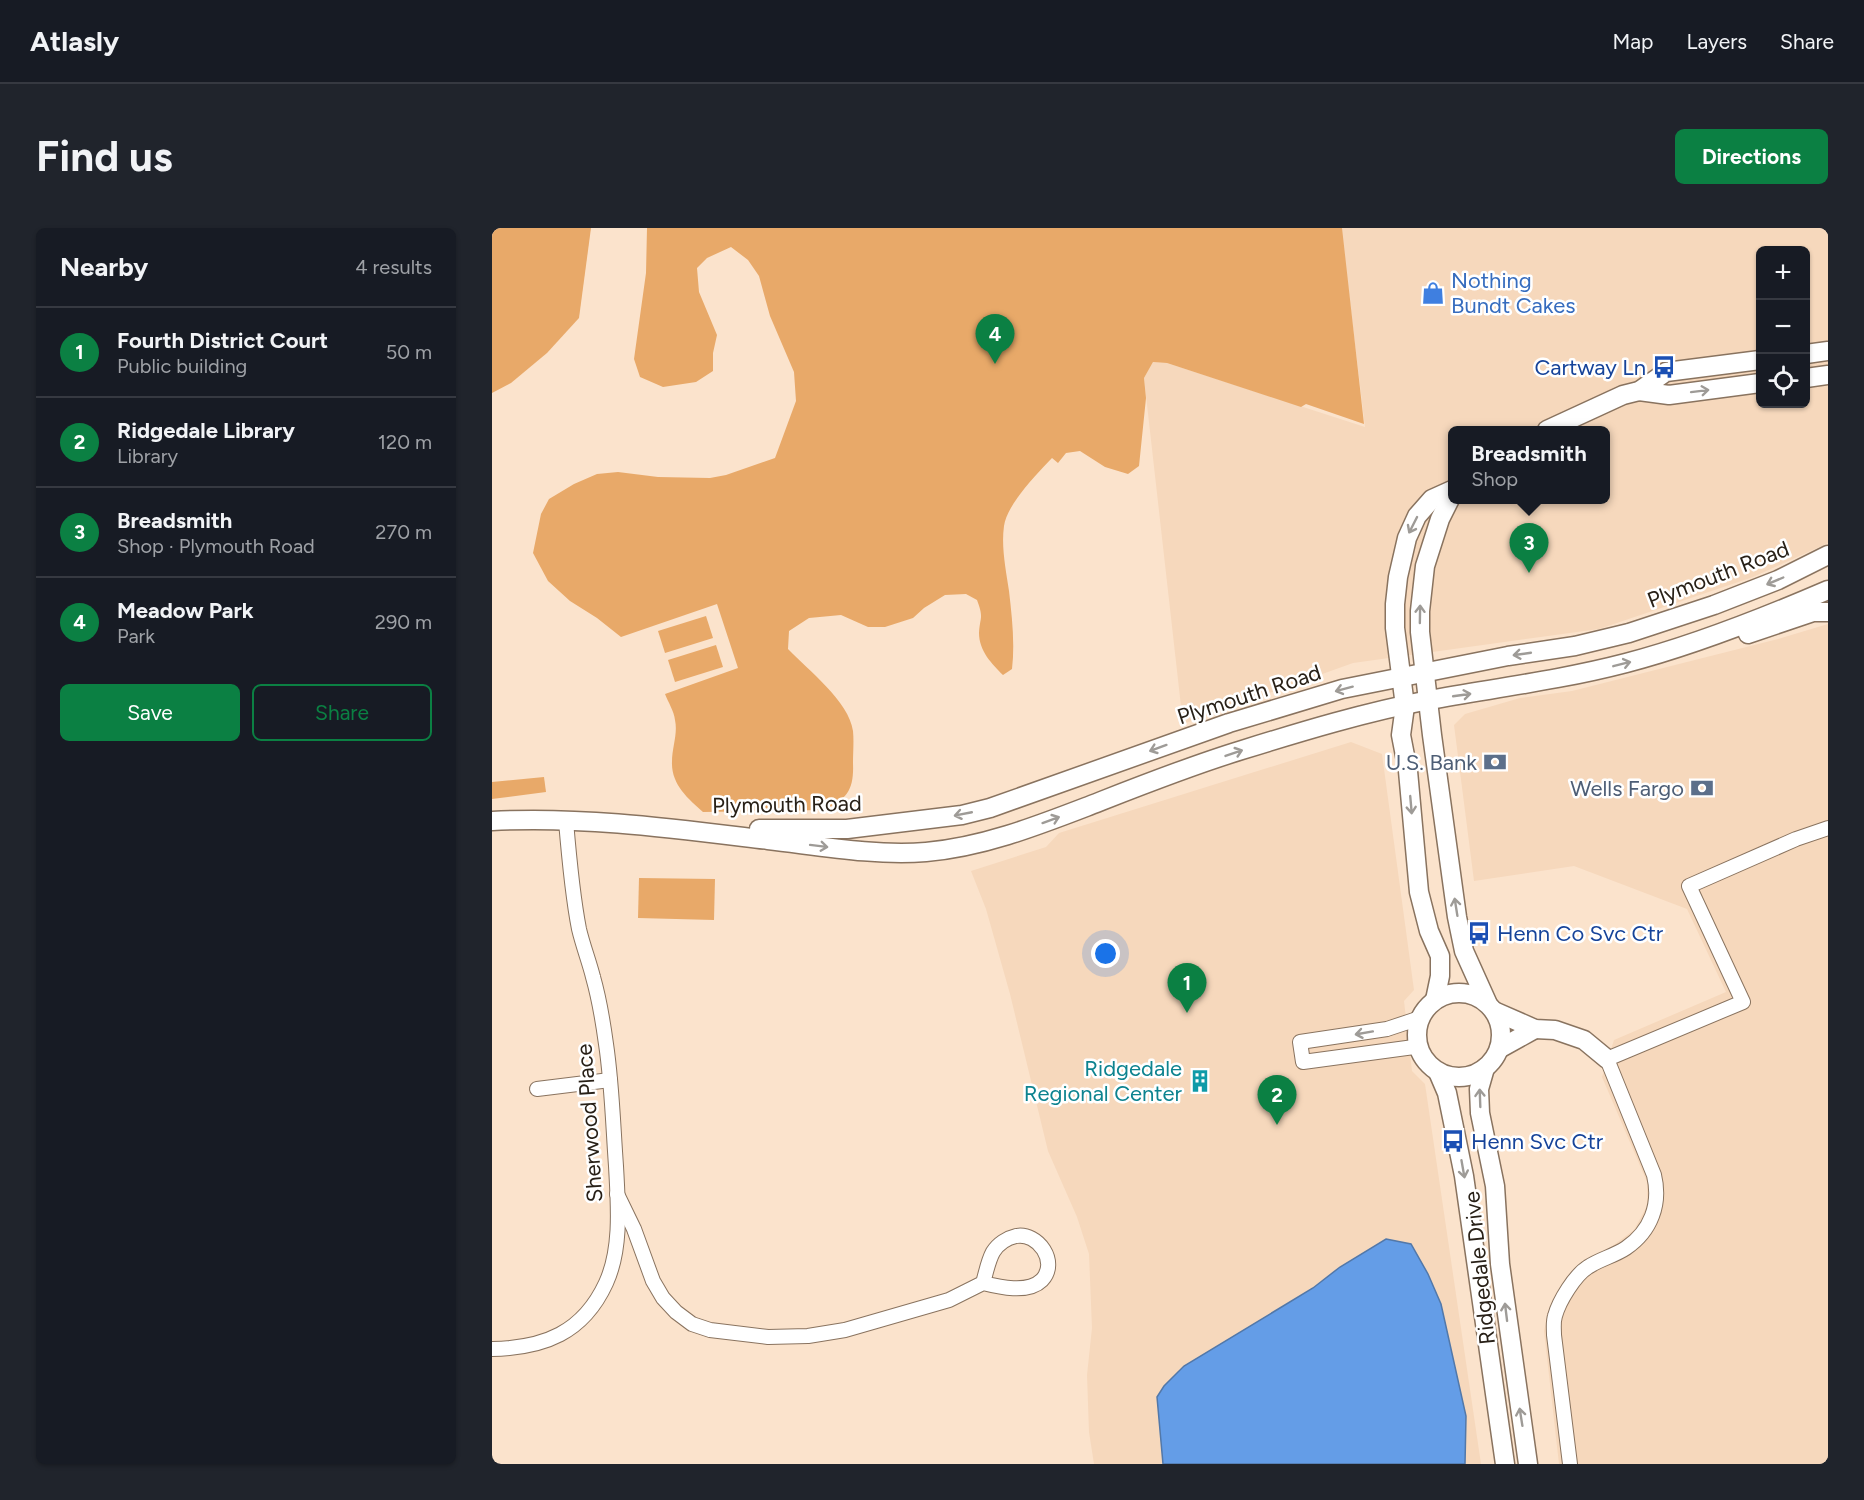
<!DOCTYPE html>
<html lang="en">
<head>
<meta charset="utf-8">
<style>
	body { margin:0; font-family:Figtree,sans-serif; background:#20242c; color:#f1f3f6 }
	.controls { position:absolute; right:18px; top:18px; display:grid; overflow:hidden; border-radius:9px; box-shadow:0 2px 4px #0004 }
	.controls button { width:54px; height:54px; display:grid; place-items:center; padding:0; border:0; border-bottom:2px solid #363941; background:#171b24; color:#f1f3f6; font:30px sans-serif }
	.you { position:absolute; left:614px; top:726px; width:21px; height:21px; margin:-15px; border:4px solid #fff; border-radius:50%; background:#1a73e8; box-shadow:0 0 0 9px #1a73e833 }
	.badge { display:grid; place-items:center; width:39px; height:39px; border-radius:50%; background:#0b8043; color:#fff; font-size:20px; font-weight:700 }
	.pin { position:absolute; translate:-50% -50px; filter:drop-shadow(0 2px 3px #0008) }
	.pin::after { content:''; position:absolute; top:32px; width:21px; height:18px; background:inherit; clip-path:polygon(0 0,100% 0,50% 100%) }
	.popup { position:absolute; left:956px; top:198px; width:162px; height:78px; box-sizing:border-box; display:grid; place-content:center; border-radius:9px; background:#171b24; filter:drop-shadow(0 2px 4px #0005); font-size:20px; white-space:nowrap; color:#9ea1a6 }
	.popup b { font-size:22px; color:#f1f3f6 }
	.popup::after { content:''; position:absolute; left:50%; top:100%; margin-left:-12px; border:12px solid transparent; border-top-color:#171b24 }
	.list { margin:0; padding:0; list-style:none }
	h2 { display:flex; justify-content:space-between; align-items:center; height:78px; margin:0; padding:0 24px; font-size:26px }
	h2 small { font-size:20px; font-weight:400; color:#9ea1a6 }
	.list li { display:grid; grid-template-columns:39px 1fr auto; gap:18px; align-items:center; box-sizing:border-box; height:90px; padding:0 24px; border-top:2px solid #363941 }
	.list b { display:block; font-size:22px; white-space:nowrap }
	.list p { margin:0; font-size:20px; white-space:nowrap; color:#9ea1a6 }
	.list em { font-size:20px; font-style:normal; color:#9ea1a6 }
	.actions { display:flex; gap:12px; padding:18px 24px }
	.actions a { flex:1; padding:14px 0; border:2px solid #0b8043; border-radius:9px; text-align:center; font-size:21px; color:#0b8043 }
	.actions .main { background:#0b8043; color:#fff }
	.icon { flex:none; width:33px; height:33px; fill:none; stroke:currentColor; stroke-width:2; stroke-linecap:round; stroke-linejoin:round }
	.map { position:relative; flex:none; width:1336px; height:1236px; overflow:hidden; border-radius:9px }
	header { display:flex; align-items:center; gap:36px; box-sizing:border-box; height:84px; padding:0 30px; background:#171b24; border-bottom:2px solid #363941 }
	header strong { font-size:28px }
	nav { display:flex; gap:33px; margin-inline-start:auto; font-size:21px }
	.intro { display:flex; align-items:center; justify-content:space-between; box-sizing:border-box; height:144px; padding:0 36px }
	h1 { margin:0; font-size:42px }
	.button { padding:15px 27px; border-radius:9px; background:#0b8043; color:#fff; font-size:21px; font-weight:700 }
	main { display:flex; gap:36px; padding:0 36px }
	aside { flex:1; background:#171b24; border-radius:9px; box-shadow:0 2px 4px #0004 }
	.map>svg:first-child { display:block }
</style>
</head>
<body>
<header>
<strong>Atlasly</strong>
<nav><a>Map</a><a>Layers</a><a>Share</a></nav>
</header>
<div class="intro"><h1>Find us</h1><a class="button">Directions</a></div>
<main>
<aside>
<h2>Nearby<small>4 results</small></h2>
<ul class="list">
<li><span class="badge">1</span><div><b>Fourth District Court</b><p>Public building</p></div><em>50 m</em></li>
<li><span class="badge">2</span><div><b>Ridgedale Library</b><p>Library</p></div><em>120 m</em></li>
<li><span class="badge">3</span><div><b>Breadsmith</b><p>Shop · Plymouth Road</p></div><em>270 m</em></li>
<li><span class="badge">4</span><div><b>Meadow Park</b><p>Park</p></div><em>290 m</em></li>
</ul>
<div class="actions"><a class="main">Save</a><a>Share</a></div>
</aside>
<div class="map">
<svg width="1336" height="1236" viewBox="0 0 1336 1236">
	<rect width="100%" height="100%" fill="#fbe3cc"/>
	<g fill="#f6d8bc" fill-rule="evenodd">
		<path d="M849,0H1336V315L1261,349L1107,401L861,435L691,496L652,150L661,134L675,135L873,199ZM1268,22H1314V176H1268ZM960,202H1114V272H960Z"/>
		<polygon points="1336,396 1336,1236 1067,1236 1052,1103 1056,1085 1076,1048 1092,1034 1119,1019 1142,1002 1155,978 1155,954 1110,849 1122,812 1234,764 1195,681 1082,638 982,653 962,497 973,486 1028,470 1080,463 1286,411"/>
		<polygon points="859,514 890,526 922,762 912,773 920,843 933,856 989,1236 602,1236 597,1204 595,1147 600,1100 597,1026 585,989 556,923 518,766 494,681 479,643 554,619 567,605"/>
	</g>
	<g fill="#e8a969">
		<polygon points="0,0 99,0 87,90 55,125 19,155 0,165"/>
		<path d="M155,0H850L872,196L814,176L809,179L675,135L661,134L652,150L654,170L647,238L636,246L613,239L588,223L574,225L566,235L560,230C545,246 515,276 512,298C509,319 514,342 517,363C520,389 523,415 520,441L511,447C500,436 487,423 487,405C488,388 492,391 485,372L474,366L453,367L432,380L421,390L393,399H376L349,387L317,390L297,403L296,421C316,442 357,473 361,503C362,513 361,525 361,535C362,561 356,571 332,582L211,584C196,571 179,556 180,534C180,519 186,506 183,492C182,483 176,474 173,466L246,440L225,376L129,409L105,390L78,373L56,353L41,325L49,286L57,271L82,256L105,246L126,244L166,249L218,250L234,247L283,230L304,173L302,144L278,88L267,48L256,32L239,19L215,30L205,40L207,64L225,107L221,125V143L204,154L171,159L148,149L142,131L154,45Z"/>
		<polygon points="214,388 221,410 173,425 166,403"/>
		<polygon points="224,417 231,439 183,454 176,432"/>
		<polygon points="52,549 54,564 0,571 0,554"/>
		<polygon points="147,650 223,651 222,692 146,690"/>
	</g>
	<polygon fill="#649de7" stroke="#5278a9" stroke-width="1.5" points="894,1011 919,1016 936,1046 949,1076 974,1188 973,1236 671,1236 665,1169 672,1158 692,1138 821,1060 848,1039"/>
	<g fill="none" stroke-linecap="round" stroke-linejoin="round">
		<g stroke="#89735f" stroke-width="16">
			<g id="street">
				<polyline points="928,823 922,819 811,834 808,814 895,801 928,790"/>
				<polyline points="45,861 118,852"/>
				<path d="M125,966L142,1001L161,1053L171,1070L184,1084L200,1096L218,1102L276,1109L316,1108L353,1102L457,1072L491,1055C507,1059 536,1066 550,1052C567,1034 546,1004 524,1008C515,1010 506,1016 501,1024C496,1033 494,1045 491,1055"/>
				<path d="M0,1121C52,1120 91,1105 114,1055C130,1020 126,976 124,938C121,897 120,856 114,816C111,794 107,770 101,749C97,733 91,718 87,701C80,665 77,629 74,593"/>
				<path d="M1078,1236L1062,1107C1062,1101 1061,1094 1063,1088C1067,1073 1083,1047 1096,1039C1108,1031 1122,1028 1134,1020C1159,1003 1169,976 1162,947L1115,831L1251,774L1197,658L1304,611L1336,600"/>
			</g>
		</g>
		<g stroke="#89735f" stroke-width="21">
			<g id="secondary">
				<polyline points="1314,126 1336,123"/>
				<polyline points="1314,150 1336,147"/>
				<polyline points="1147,163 1177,167 1268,155"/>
				<polyline points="1055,202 1131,167 1147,163 1174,144 1268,132"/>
				<polyline points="960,267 948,291 933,338 928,383 928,404 940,507 965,689 972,723 995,774"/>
				<polyline points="1256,406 1321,384 1336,384"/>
				<path d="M0,593C92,588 185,601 276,612C328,618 382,628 434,624C490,619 542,599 594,579C645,559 697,538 750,522C811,503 874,484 937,472C1003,460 1069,452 1134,435C1203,417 1271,390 1336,362"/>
				<polyline points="267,601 355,601 470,587 498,580 737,495 850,461 1016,428 1083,418 1137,405 1222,377 1286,352 1336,327"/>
				<circle cx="967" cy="807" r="42"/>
				<polyline points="943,772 948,748 948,728 937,703 927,664 916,543 909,507 913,478 903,400 903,376 906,349 915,310 925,288 940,271 960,262"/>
				<polyline points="1002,783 1043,801 1063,802 1092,812 1115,831"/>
				<polyline points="1007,821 1043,801"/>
				<polyline points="993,840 987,861 988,885 1003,958 1008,1036 1036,1236"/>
				<polyline points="946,844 955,865 972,948 1013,1236"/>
			</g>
		</g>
		<use href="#street" stroke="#fff" stroke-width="14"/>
		<use href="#secondary" stroke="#fff" stroke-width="18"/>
	</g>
	<defs><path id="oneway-shaft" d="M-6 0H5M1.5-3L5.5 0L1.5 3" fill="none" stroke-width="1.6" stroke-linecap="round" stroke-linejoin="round" transform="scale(1.5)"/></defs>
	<g stroke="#9e9b97">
		<use href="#oneway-shaft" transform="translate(1208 163) rotate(-7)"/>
		<use href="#oneway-shaft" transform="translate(921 297) rotate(117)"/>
		<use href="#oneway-shaft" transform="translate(1283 353) rotate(157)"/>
		<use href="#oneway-shaft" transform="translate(928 386) rotate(-89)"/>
		<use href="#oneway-shaft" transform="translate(1030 426) rotate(172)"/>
		<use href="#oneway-shaft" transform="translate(1130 436) rotate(-14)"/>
		<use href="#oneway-shaft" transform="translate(852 461) rotate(165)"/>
		<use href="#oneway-shaft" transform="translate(970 467) rotate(-8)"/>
		<use href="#oneway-shaft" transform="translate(666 520) rotate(160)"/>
		<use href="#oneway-shaft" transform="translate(742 525) rotate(-19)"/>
		<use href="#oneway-shaft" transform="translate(919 577) rotate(85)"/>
		<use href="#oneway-shaft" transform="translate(471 586) rotate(169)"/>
		<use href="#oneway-shaft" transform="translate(559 592) rotate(-20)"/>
		<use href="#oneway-shaft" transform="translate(327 618) rotate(7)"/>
		<use href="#oneway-shaft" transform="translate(964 679) rotate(-99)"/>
		<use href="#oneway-shaft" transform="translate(872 805) rotate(170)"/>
		<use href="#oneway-shaft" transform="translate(988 870) rotate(-92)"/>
		<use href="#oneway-shaft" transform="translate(971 941) rotate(80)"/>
		<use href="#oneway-shaft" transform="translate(1014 1084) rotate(-97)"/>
		<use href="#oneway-shaft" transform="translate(1029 1189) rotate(-99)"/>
	</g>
	<defs>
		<g id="shop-bare" transform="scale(1.8)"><path d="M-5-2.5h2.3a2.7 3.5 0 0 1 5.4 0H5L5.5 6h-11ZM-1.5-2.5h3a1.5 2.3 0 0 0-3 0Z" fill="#3f7fe0" stroke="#fff" stroke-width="2.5" paint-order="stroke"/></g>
		<g id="bus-bare" transform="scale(1.8)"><path d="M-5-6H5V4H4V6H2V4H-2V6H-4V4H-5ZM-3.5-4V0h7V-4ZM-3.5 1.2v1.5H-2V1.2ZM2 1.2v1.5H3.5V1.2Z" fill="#1a4fb4" stroke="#fff" stroke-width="2.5" paint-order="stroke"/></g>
		<g id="bank-bare" transform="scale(1.8)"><path d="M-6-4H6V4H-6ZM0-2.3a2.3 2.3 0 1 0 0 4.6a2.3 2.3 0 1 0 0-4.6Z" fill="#5c6f8a" stroke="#fff" stroke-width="2.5" paint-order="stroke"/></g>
		<g id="building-bare" transform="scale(1.8)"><path d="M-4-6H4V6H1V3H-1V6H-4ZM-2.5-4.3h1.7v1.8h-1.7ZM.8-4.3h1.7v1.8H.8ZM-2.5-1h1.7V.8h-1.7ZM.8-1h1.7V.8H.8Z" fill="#0f9aa8" stroke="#fff" stroke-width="2.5" paint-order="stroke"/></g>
	</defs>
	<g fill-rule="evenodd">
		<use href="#shop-bare" x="941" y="65"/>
		<use href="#bus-bare" x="1172" y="139"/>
		<use href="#bank-bare" x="1003" y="534"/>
		<use href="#bank-bare" x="1210" y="560"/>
		<use href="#bus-bare" x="987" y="705"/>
		<use href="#building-bare" x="708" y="853"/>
		<use href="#bus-bare" x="961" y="913"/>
	</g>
	<g text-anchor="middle" stroke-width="5" stroke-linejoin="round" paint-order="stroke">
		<g font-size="22" fill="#366cbe" stroke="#fff" text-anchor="start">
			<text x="959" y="60">Nothing<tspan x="959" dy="25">Bundt Cakes</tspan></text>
		</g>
		<g font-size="22" fill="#164399" stroke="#fff" text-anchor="start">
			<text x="1154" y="147" text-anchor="end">Cartway Ln</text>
			<text x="1005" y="713">Henn Co Svc Ctr</text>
			<text x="979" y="921">Henn Svc Ctr</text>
		</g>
		<g font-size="22" fill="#282017" stroke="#fff">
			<text transform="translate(1226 346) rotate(-21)" y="8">Plymouth Road</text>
			<text transform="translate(757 466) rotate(-18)" y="8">Plymouth Road</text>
			<text transform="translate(295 576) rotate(-1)" y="8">Plymouth Road</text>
			<text transform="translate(97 895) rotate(-94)" y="8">Sherwood Place</text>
			<text transform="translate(987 1040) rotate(-96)" y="8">Ridgedale Drive</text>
		</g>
		<g font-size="22" fill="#4e5e75" stroke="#fff" text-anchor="end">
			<text x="985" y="542">U.S. Bank</text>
			<text x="1192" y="568">Wells Fargo</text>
		</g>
		<g font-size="22" fill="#0d838f" stroke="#fff" text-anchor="end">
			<text x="690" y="848">Ridgedale<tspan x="690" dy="25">Regional Center</tspan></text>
		</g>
	</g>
</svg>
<div class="controls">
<button>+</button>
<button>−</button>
<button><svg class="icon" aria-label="locate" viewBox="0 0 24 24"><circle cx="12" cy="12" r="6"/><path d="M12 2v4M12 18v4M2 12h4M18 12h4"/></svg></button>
</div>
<div class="you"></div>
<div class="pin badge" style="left:695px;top:785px">1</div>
<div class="pin badge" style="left:785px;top:897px">2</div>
<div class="pin badge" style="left:1037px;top:345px">3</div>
<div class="popup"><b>Breadsmith</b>Shop</div>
<div class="pin badge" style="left:503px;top:136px">4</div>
</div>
</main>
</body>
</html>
